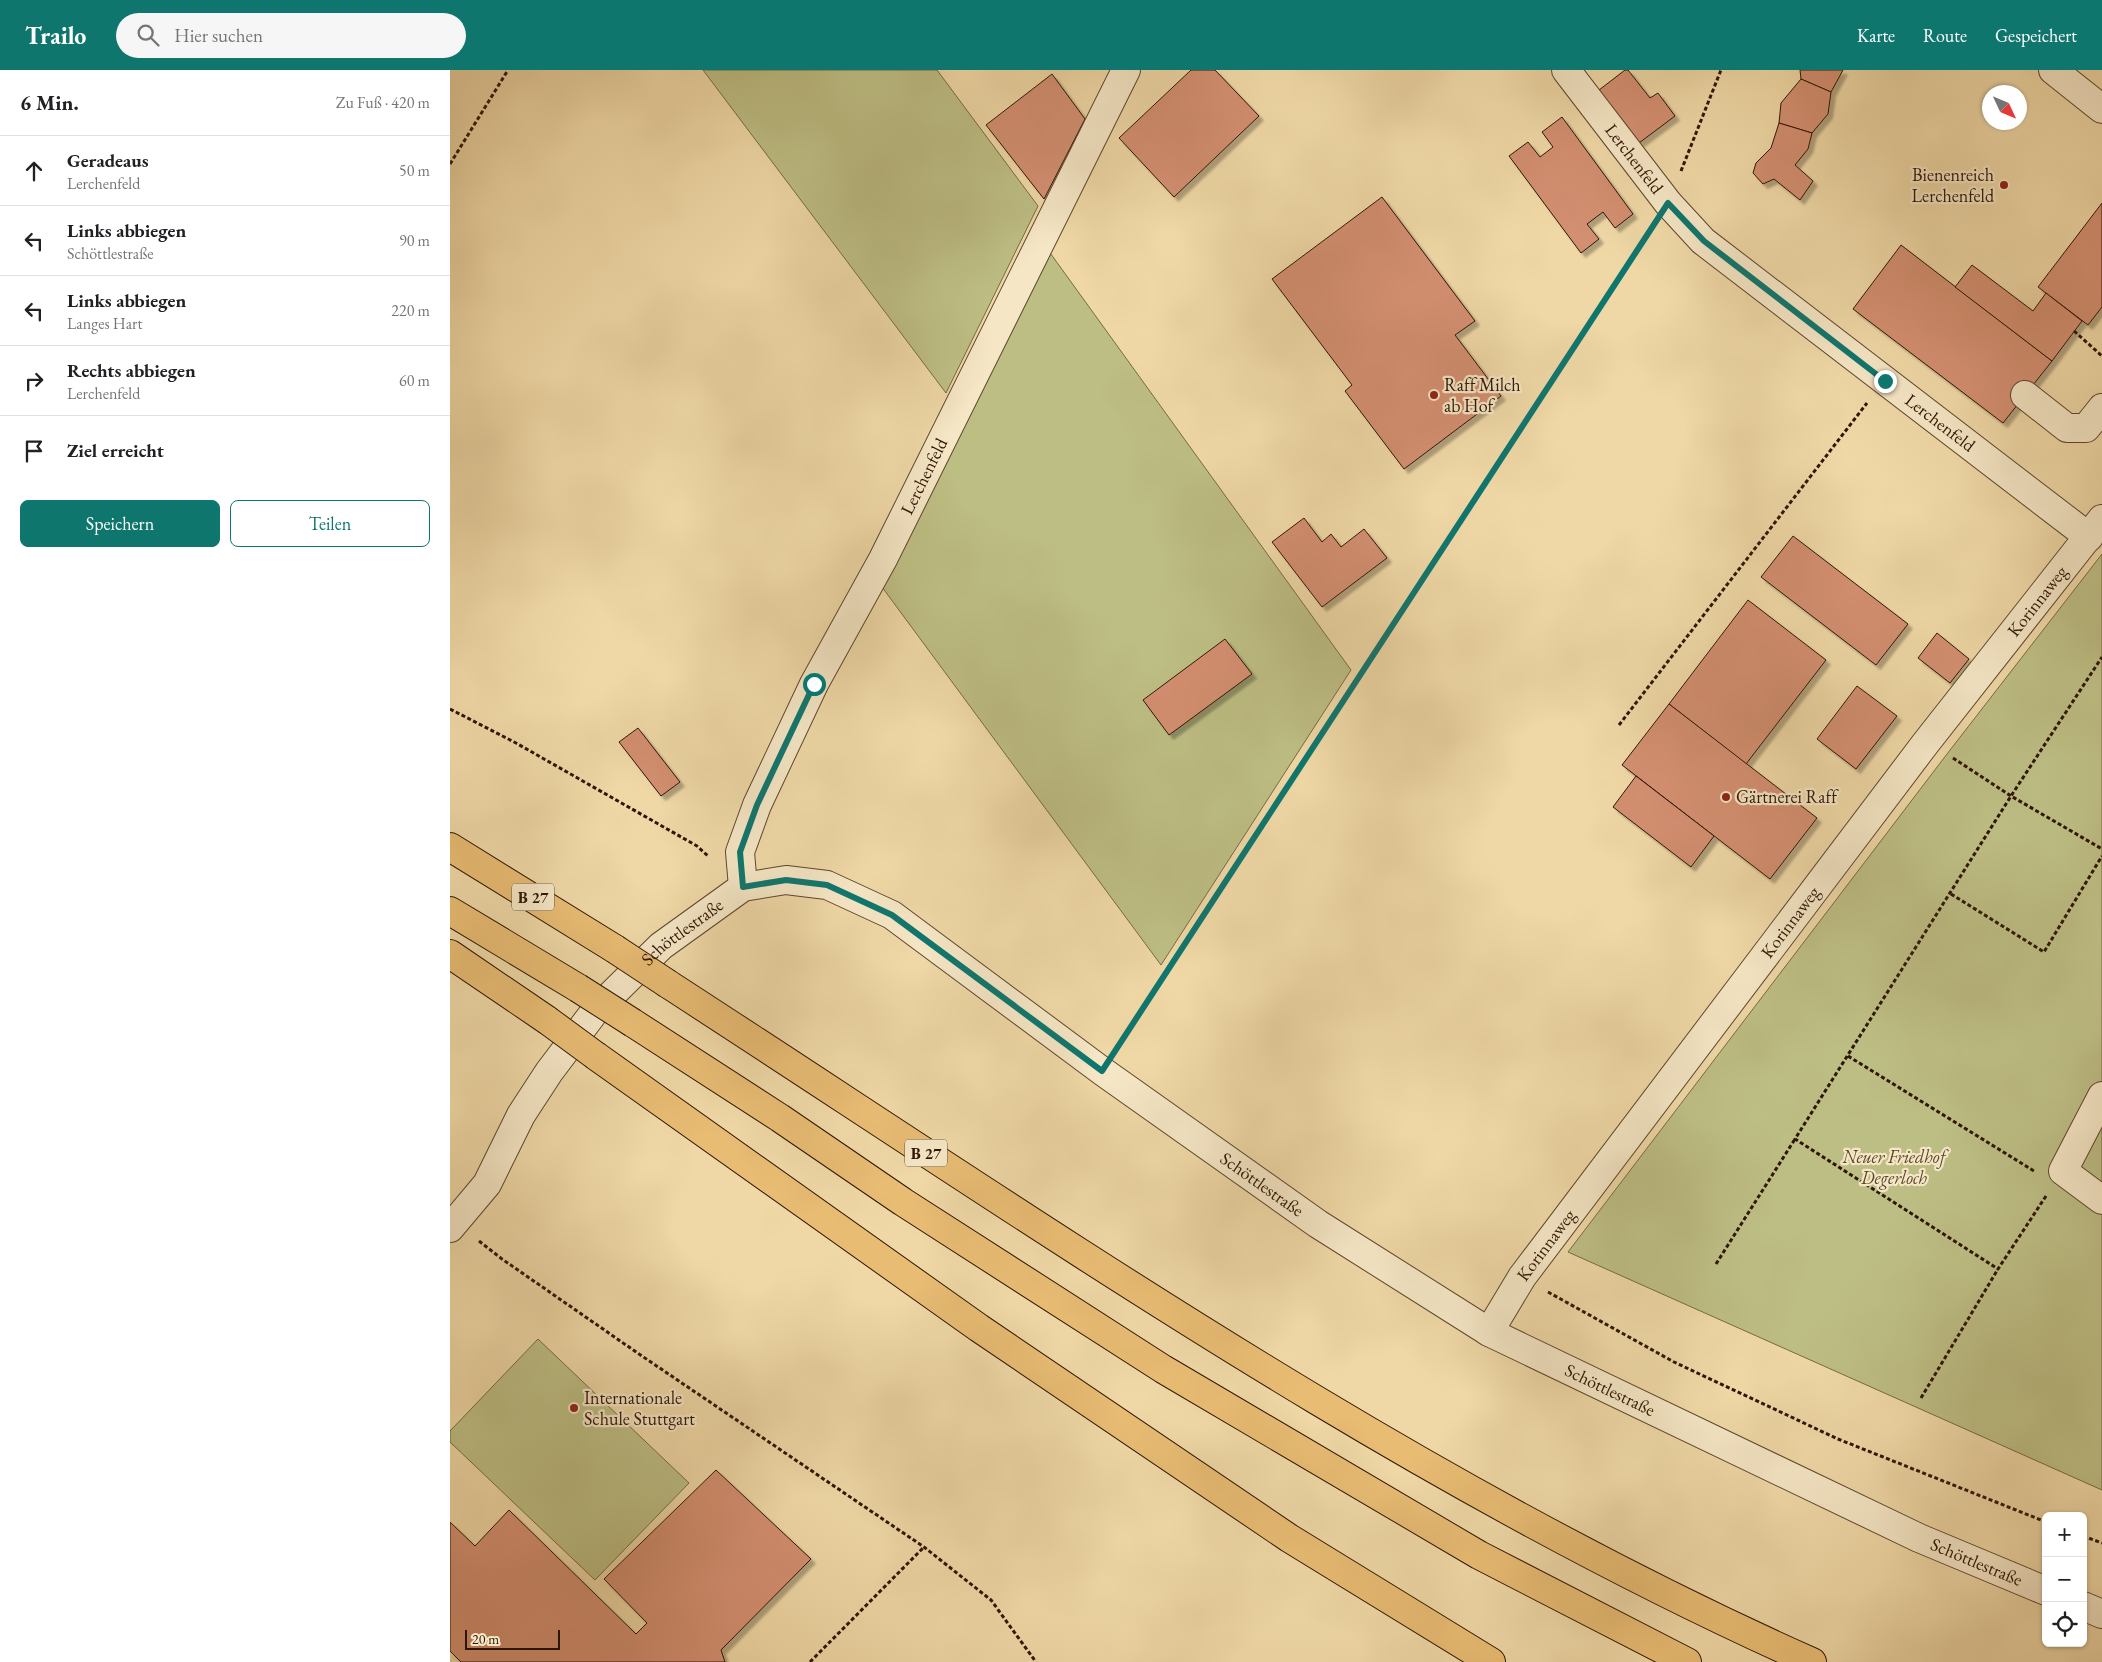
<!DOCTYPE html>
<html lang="de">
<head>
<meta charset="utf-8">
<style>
	body { margin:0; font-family:"EB Garamond",serif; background:#f6f6f6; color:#202124 }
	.controls { position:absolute; right:15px; bottom:15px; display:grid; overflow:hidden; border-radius:8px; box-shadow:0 1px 4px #0004 }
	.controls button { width:45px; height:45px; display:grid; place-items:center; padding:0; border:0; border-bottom:1px solid #e0e0e0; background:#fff; color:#202124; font:25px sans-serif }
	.compass { position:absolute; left:1532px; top:15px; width:45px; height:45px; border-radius:50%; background:#fff; box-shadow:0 1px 4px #0004; rotate:134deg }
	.scale { position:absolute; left:15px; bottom:12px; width:95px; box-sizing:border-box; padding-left:5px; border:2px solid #2e1605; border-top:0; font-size:14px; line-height:18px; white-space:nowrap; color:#2e1605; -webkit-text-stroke:4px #f5e6c5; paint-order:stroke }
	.stop { position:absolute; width:15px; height:15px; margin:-11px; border:4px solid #0f766e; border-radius:50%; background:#fff }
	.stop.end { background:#0f766e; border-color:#fff; box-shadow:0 1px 5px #0008 }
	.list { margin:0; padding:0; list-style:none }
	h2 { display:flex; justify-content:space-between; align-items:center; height:65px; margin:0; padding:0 20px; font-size:21px }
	h2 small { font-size:16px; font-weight:400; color:#757577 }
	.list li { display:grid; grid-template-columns:32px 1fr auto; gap:15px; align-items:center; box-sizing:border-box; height:70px; padding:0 20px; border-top:1px solid #e0e0e0 }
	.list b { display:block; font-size:19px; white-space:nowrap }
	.list p { margin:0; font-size:16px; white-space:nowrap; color:#757577 }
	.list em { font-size:16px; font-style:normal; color:#757577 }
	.actions { display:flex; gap:10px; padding:15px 20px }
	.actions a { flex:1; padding:11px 0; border:1px solid #0f766e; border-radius:8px; text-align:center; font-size:18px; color:#0f766e }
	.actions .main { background:#0f766e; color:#fff }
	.icon { flex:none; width:28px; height:28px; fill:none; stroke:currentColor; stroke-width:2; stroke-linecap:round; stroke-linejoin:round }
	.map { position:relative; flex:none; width:1652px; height:1592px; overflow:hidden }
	header { display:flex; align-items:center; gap:30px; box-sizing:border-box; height:70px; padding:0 25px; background:#0f766e; color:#fff }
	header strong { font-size:24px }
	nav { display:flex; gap:28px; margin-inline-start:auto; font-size:18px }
	.search { width:350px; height:45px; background:#f6f6f6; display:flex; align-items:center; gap:12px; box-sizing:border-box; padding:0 18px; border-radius:28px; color:#757577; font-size:19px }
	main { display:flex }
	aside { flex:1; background:#fff }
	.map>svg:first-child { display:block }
</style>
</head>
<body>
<header>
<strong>Trailo</strong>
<div class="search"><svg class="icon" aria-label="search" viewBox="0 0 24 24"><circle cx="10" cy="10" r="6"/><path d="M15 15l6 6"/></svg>Hier suchen</div>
<nav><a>Karte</a><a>Route</a><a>Gespeichert</a></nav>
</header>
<main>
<aside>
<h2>6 Min.<small>Zu Fuß · 420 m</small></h2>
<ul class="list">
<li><svg class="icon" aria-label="ahead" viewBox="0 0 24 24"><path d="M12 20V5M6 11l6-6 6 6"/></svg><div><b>Geradeaus</b><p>Lerchenfeld</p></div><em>50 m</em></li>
<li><svg class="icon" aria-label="left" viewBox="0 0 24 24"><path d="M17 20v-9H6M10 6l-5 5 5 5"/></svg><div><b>Links abbiegen</b><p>Schöttlestraße</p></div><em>90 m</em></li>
<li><svg class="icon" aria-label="left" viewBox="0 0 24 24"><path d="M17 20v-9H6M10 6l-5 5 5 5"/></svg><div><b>Links abbiegen</b><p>Langes Hart</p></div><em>220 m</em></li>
<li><svg class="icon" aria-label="right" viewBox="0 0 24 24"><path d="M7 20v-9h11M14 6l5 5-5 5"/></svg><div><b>Rechts abbiegen</b><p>Lerchenfeld</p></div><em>60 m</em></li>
<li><svg class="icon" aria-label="arrive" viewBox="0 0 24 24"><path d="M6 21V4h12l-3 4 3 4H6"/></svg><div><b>Ziel erreicht</b></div></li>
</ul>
<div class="actions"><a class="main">Speichern</a><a>Teilen</a></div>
</aside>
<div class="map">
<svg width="1652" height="1592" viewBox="0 0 1652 1592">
	<defs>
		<filter id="shadow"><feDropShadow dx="4.5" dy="4.5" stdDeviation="1" flood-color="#0004"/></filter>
	</defs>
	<rect width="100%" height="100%" fill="#efd8a6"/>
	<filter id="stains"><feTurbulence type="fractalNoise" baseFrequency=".004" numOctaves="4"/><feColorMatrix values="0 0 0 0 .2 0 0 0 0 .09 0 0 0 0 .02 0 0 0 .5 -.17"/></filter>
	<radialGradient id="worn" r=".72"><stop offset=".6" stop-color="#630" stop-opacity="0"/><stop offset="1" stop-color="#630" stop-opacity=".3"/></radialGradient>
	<g fill="#bdbe84" stroke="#766a44">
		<polygon points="253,0 487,0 588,136 496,323"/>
		<polygon points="598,180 901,600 711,895 429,513"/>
		<polygon points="1652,484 1652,1420 1118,1182 1497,684"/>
		<polygon points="88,1269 239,1413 145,1510 0,1372 0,1361"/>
	</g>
	<g fill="#d38f71" stroke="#2e1605" filter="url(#shadow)">
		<polygon points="741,0 765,0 809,46 724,127 669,68"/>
		<polygon points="1175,0 1178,0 1200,28 1208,23 1225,46 1189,73 1149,20"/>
		<polygon points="1350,0 1393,0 1381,22 1351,9"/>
		<polygon points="602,4 635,49 594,129 536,55"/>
		<polygon points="1351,9 1381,22 1378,44 1362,63 1329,53 1331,33"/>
		<polygon points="1112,47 1183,144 1165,158 1153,142 1137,154 1149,169 1131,183 1059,86 1078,72 1090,87 1103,77 1092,62"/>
		<polygon points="1329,53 1362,63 1358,79 1345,95 1363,111 1350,130 1324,109 1313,114 1303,103 1306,93 1321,78"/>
		<polygon points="932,127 1025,251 1005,265 1051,326 954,399 895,321 902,315 822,209"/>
		<polygon points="1652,133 1652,237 1638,255 1588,217"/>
		<polygon points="1451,175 1602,291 1553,353 1403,239"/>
		<polygon points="1522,195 1583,241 1596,223 1632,251 1602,291 1505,217"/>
		<polygon points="854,448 872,472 881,464 891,477 914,459 937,488 872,537 822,472"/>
		<polygon points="1343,466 1458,554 1426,595 1311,507"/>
		<polygon points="1298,530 1376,590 1296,694 1219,634"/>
		<polygon points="1487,563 1519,589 1500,613 1468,588"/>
		<polygon points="775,569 802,604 719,665 693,630"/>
		<polygon points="1407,616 1447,646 1406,699 1367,669"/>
		<polygon points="1219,634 1367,748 1320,809 1172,695"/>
		<polygon points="188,658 230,712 211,726 169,672"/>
		<polygon points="1186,706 1264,766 1241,797 1163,737"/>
		<polygon points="266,1400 361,1489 271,1580 275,1592 11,1592 0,1581 0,1452 25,1476 59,1440 186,1564 197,1553 154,1509"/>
	</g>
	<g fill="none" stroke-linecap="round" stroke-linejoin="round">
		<g stroke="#5e462d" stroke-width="30">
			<g id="minor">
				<path id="s1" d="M1116,0L1218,133L1253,171L1639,467"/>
				<polyline points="1603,0 1652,39"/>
				<polyline points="1575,325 1617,358 1636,358 1652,338"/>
				<path id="s2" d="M293,817L290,782L307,735L364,614L433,489L676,0"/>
				<polyline points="1652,1026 1613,1101 1652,1130"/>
				<path id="s3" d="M0,1158L37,1114L71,1045L99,1002L145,941L211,876L293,817L336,810L377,815L442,845L652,1001L868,1154L1039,1262L1469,1468L1596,1521"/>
				<path id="s4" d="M1039,1262L1072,1207L1475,674L1652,449"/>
				<polyline points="1633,1536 1652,1544"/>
			</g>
		</g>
		<g stroke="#2e1605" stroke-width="30">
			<g id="highway">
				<polyline points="0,777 165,879"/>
				<polyline points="0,841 128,918"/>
				<polyline points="0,884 97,950"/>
				<path d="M218,914C590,1155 955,1411 1362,1592"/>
				<polyline points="183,953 330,1048 453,1132 713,1299 1029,1485 1237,1592"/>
				<polyline points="146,986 529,1258 839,1468 1041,1592"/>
			</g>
		</g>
		<g stroke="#2e1605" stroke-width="3" stroke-dasharray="4 2.5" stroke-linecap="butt">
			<polyline points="0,94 58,0"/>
			<polyline points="1231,101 1271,0"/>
			<polyline points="1624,261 1652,286"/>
			<polyline points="0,639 66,673 247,776 259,787"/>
			<polyline points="1169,655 1417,333"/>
			<polyline points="1503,688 1561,726 1652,779"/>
			<polyline points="1501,824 1594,882 1652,786"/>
			<polyline points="667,977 1201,160"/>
			<polyline points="1398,986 1584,1101"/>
			<polyline points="1596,1126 1548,1199 1345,1069 1561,726 1652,587"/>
			<polyline points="29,1171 52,1189 189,1284 474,1477 541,1530 586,1592"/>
			<polyline points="1266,1194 1345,1069"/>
			<polyline points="1098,1222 1224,1292 1388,1369 1596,1452"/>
			<polyline points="1471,1328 1548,1199"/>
			<polyline points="1633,1466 1652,1473"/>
			<polyline points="360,1592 474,1477"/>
		</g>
		<use href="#minor" stroke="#f5e6c5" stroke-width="28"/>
		<use href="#highway" stroke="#e8bc73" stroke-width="28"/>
		<g stroke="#2e1605" stroke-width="30" stroke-linecap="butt">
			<g id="highway-bridge">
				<polyline points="165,879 218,914"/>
				<polyline points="128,918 183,953"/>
				<polyline points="97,950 146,986"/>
			</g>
		</g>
		<use href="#highway-bridge" stroke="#e8bc73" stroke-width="28"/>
	</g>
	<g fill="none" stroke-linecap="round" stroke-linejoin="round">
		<polyline stroke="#0f766e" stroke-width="6" points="364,614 307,735 290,782 293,817 336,810 377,815 442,845 652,1001 1218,133 1254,171 1435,311"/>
	</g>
	<g fill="#8f2418" stroke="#f5e6c5" stroke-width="2">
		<circle cx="1554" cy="115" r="5"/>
		<circle cx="984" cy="325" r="5"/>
		<circle cx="1276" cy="727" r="5"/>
		<circle cx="124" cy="1338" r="5"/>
	</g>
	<g text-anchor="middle" stroke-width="4.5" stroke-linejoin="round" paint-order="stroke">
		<g fill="#f5e6c5" stroke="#6a543f" stroke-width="1">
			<rect x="62" y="813.5" width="42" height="27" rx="4"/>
			<rect x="455" y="1069.5" width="42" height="27" rx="4"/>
		</g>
		<g font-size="16" font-weight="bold" fill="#2e1605">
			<text x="83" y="833">B 27</text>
			<text x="476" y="1089">B 27</text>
		</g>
		<g font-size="18" fill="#2e1605" stroke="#f5e6c5">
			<text dy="6" stroke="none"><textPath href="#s1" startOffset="112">Lerchenfeld</textPath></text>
			<text dy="6" stroke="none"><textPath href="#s1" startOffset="518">Lerchenfeld</textPath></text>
			<text dy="6" stroke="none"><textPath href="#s2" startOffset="454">Lerchenfeld</textPath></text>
			<text dy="6" stroke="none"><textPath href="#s4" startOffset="914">Korinnaweg</textPath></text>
			<text dy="6" stroke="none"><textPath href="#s4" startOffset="509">Korinnaweg</textPath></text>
			<text dy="6" stroke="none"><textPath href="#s3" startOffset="380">Schöttlestraße</textPath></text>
			<text dy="6" stroke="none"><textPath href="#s3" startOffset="1070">Schöttlestraße</textPath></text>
			<text dy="6" stroke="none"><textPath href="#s4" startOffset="104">Korinnaweg</textPath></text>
			<text dy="6" stroke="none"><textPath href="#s3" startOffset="1475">Schöttlestraße</textPath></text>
			<text dy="6" stroke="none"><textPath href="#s3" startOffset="1880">Schöttlestraße</textPath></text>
		</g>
		<g font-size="18" fill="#2e1605" stroke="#f5e6c5" text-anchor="start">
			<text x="1544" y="111" text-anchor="end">Bienenreich<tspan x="1544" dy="21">Lerchenfeld</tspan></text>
			<text x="994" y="321">Raff Milch<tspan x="994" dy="21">ab Hof</tspan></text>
			<text x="1286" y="733">Gärtnerei Raff</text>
			<text x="134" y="1334">Internationale<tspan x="134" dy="21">Schule Stuttgart</tspan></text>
		</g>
		<g font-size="18" font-style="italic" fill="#59482b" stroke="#f5e6c5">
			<text x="1444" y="1093">Neuer Friedhof<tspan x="1444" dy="21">Degerloch</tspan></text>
		</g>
	</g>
	<rect width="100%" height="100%" filter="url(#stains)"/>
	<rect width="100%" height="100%" fill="url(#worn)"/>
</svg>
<div class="controls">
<button>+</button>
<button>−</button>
<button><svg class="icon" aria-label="locate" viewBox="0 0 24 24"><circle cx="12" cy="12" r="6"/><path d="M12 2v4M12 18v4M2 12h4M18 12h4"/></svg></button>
</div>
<svg class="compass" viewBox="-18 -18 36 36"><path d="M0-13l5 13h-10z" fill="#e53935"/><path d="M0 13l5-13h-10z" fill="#757577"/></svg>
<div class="scale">20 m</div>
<div class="stop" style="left:364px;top:614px"></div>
<div class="stop end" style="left:1435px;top:311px"></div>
</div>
</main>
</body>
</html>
